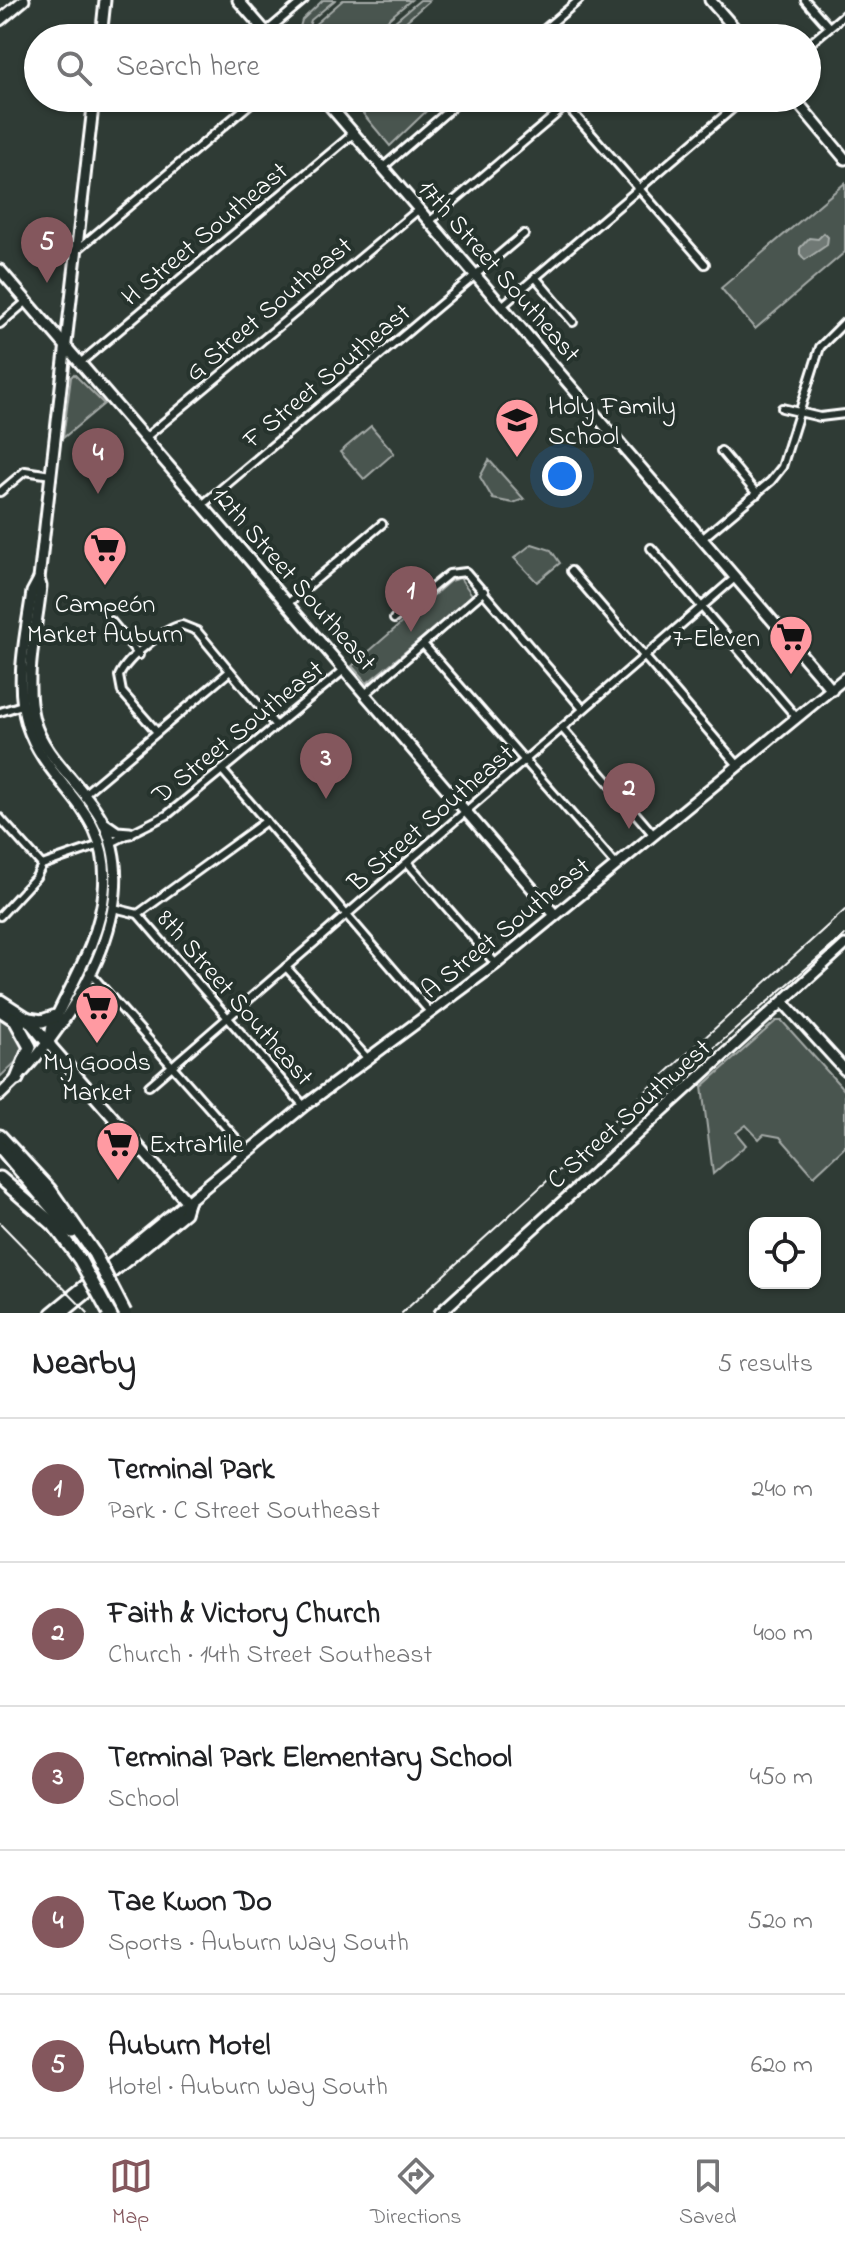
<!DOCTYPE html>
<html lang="en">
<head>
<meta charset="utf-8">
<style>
	body { margin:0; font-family:"Indie Flower",sans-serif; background:#f6f6f6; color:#202124 }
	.controls { position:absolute; right:24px; bottom:24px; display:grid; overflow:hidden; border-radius:16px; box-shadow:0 2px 6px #0004 }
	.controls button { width:72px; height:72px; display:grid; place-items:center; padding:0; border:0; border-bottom:2px solid #e0e0e0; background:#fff; color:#202124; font:40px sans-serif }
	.you { position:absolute; left:562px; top:476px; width:28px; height:28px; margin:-20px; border:6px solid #fff; border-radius:50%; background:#1a73e8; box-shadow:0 0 0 12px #1a73e833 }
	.badge { display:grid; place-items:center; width:52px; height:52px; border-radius:50%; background:#84575d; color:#fff; font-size:26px; font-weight:700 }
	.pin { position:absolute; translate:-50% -66px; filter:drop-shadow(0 2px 4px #0008) }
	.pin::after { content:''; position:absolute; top:42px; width:28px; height:24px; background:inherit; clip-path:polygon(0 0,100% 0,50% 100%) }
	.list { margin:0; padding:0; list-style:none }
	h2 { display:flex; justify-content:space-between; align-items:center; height:104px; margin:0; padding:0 32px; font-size:34px }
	h2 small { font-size:26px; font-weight:400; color:#757577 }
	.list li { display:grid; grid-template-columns:52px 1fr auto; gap:24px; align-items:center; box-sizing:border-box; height:144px; padding:0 32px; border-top:2px solid #e0e0e0 }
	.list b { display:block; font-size:30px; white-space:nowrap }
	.list p { margin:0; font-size:26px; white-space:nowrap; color:#757577 }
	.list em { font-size:26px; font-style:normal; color:#757577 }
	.icon { flex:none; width:44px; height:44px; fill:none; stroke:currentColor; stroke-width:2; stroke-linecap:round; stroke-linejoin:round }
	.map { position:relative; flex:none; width:845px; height:1313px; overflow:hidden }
	.search { position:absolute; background:#fff; box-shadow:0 2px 6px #0004; left:24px; right:24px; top:24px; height:88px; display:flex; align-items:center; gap:20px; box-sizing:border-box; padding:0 28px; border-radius:44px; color:#757577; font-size:30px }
	.sheet { height:824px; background:#fff }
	nav { display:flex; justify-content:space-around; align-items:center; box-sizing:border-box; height:112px; border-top:2px solid #e0e0e0; background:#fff; font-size:22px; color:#757577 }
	nav a { display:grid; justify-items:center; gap:4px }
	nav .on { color:#84575d }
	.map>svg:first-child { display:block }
</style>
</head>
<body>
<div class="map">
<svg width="845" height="1313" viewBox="0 0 845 1313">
	<rect width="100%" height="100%" fill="#2f3b35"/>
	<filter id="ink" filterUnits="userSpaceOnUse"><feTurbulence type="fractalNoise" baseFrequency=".0125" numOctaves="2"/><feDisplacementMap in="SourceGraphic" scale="16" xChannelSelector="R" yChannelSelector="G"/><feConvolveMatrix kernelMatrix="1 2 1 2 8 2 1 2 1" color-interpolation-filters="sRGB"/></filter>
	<g filter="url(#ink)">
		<g fill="#4a544f" stroke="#a4aaa7" stroke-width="2">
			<polygon points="323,0 335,0 311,20 305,38 297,38 302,20"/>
			<polygon points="343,0 411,0 366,38 323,38 313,26"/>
			<polygon points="420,0 430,0 387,38 375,38"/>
			<polygon points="350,98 440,98 390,146"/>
			<polygon points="845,183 845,252 755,329 721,288"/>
			<polygon points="74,374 104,404 63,438 71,377"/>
			<polygon points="371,426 394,453 364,479 340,452"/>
			<polygon points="489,460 524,499 513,503 493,499 480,477"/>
			<polygon points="532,544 551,550 560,563 537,582 514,558"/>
			<polygon points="460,578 473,596 367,683 352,666 450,581"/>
			<polygon points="0,1015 9,1020 25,1041 20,1058 0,1077"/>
			<polygon points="776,1021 782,1021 845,1091 845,1147 814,1176 780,1137 764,1134 759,1139 746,1125 736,1133 746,1145 713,1174 702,1087"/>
		</g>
		<polygon fill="#707975" stroke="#a9afac" stroke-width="2" points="824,233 828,237 827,245 805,260 800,254 800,248 809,238 818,239"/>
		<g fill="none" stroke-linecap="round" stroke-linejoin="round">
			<g stroke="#fff" stroke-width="12">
				<g id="street">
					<polyline points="805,0 829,27"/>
					<polyline points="266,32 304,0"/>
					<polyline points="534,38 579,0"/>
					<polyline points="807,46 845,14"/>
					<polyline points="560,98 705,264"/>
					<polyline points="382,168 463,98"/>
					<polyline points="429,222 566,106"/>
					<polyline points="77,250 257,98"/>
					<polyline points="535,277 573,322"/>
					<polyline points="502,306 745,98"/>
					<polyline points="0,324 27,301"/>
					<polyline points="80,363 353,134"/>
					<polyline points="782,408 820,417 845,414"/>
					<polyline points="145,438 418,210"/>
					<polyline points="721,451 757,494"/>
					<polyline points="0,492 25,471 51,475"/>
					<polyline points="202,505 524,234"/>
					<polyline points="703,538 771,481 782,467 820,347 845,322"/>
					<polyline points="651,548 797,718"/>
					<polyline points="571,571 737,764"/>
					<polyline points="287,604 382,524"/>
					<polyline points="394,619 449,574 466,572 583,709"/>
					<polyline points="111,621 139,655"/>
					<polyline points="423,644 616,865"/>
					<polyline points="365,694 484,591"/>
					<polyline points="0,712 22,705"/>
					<polyline points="562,728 653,834"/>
					<path d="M157,732L122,692L119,676C127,658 163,629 182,625L197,631L276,726"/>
					<polyline points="222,770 431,1013"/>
					<polyline points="84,794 230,671"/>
					<polyline points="0,818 42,865"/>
					<polyline points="111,843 167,815 344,670"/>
					<polyline points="408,863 496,964"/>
					<polyline points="114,908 138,914 266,821"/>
					<polyline points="138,914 304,1106"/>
					<polyline points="0,916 36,877 42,865 100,845"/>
					<polyline points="286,967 368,1059"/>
					<polyline points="89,972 248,1152"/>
					<polyline points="149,1086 736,577"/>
				</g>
			</g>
			<g stroke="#fff" stroke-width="15">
				<g id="secondary">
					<polyline points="238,0 271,38"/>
					<polyline points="710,0 743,38"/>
					<polyline points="0,20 24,0"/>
					<polyline points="101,38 105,0"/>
					<polyline points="323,98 832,690"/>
					<polyline points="794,98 845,159"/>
					<polyline points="0,270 555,915"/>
					<path d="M39,579L32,592C26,635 14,682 27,725C48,789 112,809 104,891C100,940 72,982 52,1026L49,1042"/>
					<polyline points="104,823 117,832 130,833"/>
					<polyline points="783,1002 845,1070"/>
					<polyline points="49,1044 188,1203"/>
					<path d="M0,1095C65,1035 149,911 102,820C83,784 45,760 34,720C23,678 37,628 41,586L39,579L94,98"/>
					<polyline points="51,1313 304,1106 496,964 845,678"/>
					<polyline points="63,1313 185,1213 188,1203"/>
					<polyline points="440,1313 845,945"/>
				</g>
			</g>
			<g stroke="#fff" stroke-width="17">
				<g id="highway">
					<polyline points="0,1001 28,1019 49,1044"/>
					<polyline points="0,1010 20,1023"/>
					<polyline points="14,1018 30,1047 17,1079"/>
					<polyline points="29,1019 42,1021 56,1016"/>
					<polyline points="0,1136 50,1190 94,1253"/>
					<polyline points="0,1147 72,1232"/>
					<polyline points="0,1178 53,1224 80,1260"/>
				</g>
			</g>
			<use href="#street" stroke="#26332d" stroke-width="6"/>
			<use href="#secondary" stroke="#26332d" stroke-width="9"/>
			<use href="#highway" stroke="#26332d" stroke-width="11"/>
			<g stroke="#fff" stroke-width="2">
				<polyline points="612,1136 845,935"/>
				<polyline points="0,1223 88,1313"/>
				<polyline points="402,1313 845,910"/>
			</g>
			<g stroke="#fff" stroke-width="17" stroke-linecap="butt">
				<g id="highway-bridge">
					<polyline points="94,1253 125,1313"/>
					<polyline points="80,1260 109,1313"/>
				</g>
			</g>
			<use href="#highway-bridge" stroke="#26332d" stroke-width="11"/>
		</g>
	</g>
	<defs>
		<g id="school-pin" transform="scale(2.3)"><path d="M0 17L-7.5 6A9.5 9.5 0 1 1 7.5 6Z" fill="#ff9aa2" stroke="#26332d"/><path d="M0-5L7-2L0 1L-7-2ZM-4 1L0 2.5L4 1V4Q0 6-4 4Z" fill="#111"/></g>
		<g id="supermarket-pin" transform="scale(2.3)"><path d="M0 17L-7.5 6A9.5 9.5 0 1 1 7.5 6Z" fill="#ff9aa2" stroke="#26332d"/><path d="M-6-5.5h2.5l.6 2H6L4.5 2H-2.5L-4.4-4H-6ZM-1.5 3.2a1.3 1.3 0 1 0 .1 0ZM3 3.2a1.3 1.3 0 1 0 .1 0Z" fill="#111"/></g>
	</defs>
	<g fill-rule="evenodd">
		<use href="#school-pin" x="517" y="420"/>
		<use href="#supermarket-pin" x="105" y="548"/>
		<use href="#supermarket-pin" x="791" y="637"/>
		<use href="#supermarket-pin" x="97" y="1006"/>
		<use href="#supermarket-pin" x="118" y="1143"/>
	</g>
	<g text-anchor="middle" stroke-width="8" stroke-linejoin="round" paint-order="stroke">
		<g font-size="26" fill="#fff" stroke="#26332d">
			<text transform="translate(204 233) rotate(-40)" y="9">H Street Southeast</text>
			<text transform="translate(500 270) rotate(49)" y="9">17th Street Southeast</text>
			<text transform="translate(268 308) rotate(-40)" y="9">G Street Southeast</text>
			<text transform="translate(326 375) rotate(-40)" y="9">F Street Southeast</text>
			<text transform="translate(295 578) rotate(49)" y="9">12th Street Southeast</text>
			<text transform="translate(237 731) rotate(-39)" y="9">D Street Southeast</text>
			<text transform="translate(430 817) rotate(-41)" y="9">B Street Southeast</text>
			<text transform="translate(505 927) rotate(-39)" y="9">A Street Southeast</text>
			<text transform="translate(236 997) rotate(49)" y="9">8th Street Southeast</text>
			<text transform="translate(628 1113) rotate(-42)" y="9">C Street Southwest</text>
		</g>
		<g font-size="26" fill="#fff" stroke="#26332d" text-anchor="start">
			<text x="548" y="414">Holy Family<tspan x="548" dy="30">School</tspan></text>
			<text x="105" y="612" text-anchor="middle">Campeón<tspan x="105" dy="30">Market Auburn</tspan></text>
			<text x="760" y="646" text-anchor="end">7-Eleven</text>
			<text x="97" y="1070" text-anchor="middle">My Goods<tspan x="97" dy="30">Market</tspan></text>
			<text x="149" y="1152">ExtraMile</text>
		</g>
	</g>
</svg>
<div class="controls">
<button><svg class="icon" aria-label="locate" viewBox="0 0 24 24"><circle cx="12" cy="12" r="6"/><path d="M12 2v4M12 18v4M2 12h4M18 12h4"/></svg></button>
</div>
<div class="you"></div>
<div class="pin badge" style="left:411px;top:632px">1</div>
<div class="pin badge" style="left:629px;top:829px">2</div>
<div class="pin badge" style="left:326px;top:799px">3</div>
<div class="pin badge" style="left:98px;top:494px">4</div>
<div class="pin badge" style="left:47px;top:283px">5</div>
<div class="search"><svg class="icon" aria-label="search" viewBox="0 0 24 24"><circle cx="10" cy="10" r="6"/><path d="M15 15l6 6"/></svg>Search here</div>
</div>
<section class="sheet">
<h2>Nearby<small>5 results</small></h2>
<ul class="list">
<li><span class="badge">1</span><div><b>Terminal Park</b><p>Park · C Street Southeast</p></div><em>240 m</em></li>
<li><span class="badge">2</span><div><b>Faith &amp; Victory Church</b><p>Church · 14th Street Southeast</p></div><em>400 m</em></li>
<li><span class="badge">3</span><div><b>Terminal Park Elementary School</b><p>School</p></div><em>450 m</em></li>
<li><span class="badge">4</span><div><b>Tae Kwon Do</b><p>Sports · Auburn Way South</p></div><em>520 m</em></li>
<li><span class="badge">5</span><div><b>Auburn Motel</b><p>Hotel · Auburn Way South</p></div><em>620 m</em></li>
</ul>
</section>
<nav>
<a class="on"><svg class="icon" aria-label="map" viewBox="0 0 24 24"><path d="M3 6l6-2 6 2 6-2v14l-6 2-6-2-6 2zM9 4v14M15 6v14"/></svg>Map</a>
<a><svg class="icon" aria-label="directions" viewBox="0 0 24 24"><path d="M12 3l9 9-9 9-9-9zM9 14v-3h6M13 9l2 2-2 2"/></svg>Directions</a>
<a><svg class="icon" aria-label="saved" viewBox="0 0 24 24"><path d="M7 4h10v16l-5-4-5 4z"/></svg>Saved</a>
</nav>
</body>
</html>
